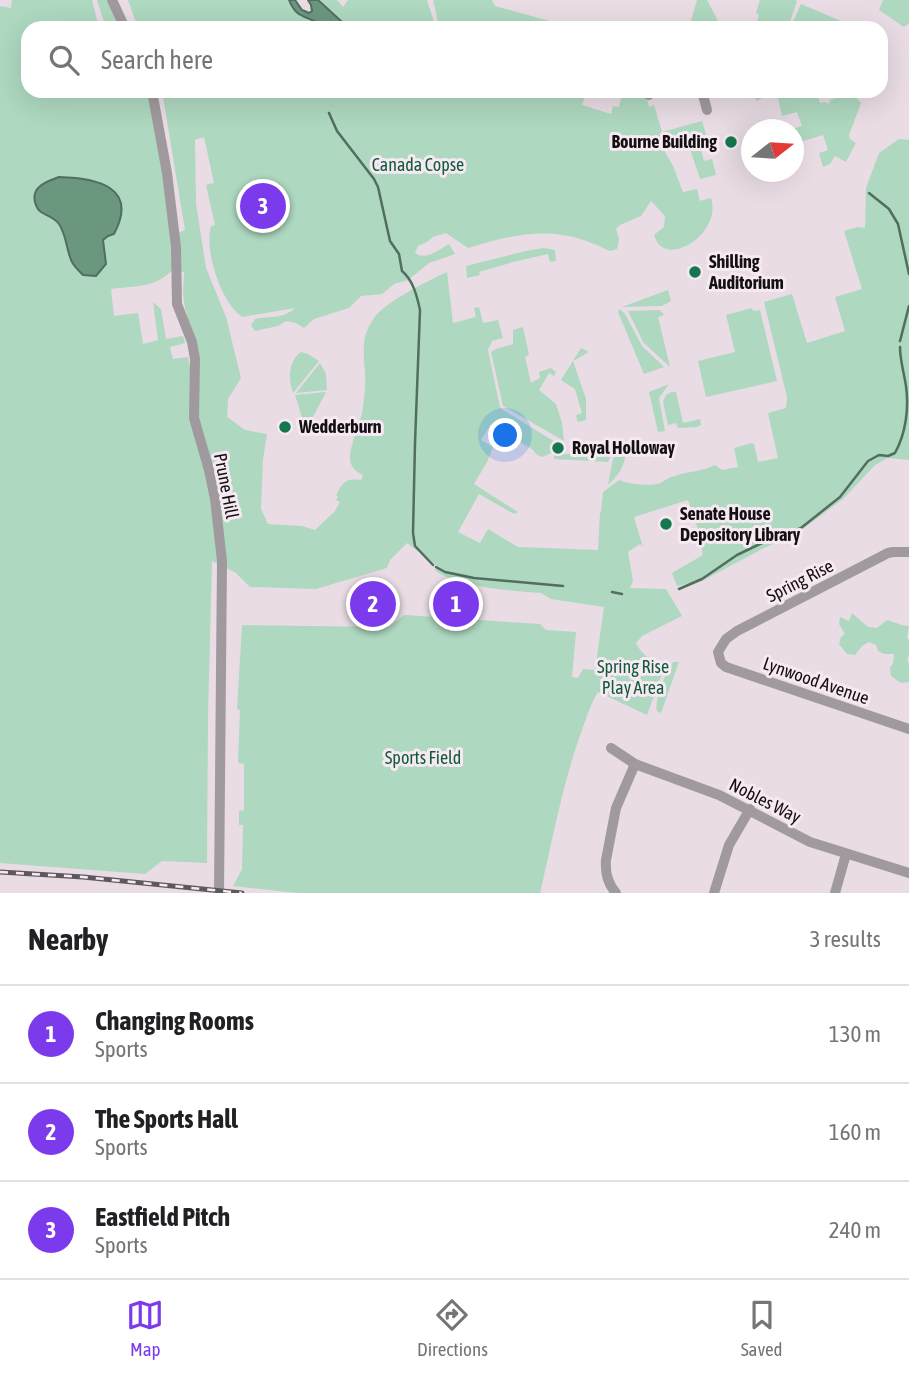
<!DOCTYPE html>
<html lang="en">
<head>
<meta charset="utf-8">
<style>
	body { margin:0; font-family:"Asap Condensed",sans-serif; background:#f2f2f2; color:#202124 }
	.compass { position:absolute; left:741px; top:119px; width:63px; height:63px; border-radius:50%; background:#fff; box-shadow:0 7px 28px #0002; rotate:73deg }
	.you { position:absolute; left:506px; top:436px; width:24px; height:24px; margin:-18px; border:5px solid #fff; border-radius:50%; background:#1a73e8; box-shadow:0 0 0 10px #1a73e833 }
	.badge { display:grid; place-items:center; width:46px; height:46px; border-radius:50%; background:#7c3aed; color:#fff; font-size:23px; font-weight:700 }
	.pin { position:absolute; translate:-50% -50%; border:4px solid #fff; box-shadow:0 2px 7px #0006 }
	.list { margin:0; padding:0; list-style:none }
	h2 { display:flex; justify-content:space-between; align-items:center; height:91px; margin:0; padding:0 28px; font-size:30px }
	h2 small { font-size:23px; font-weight:400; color:#757577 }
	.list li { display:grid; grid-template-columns:46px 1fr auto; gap:21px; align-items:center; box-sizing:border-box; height:98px; padding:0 28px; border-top:2px solid #e0e0e0 }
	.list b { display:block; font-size:26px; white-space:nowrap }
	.list p { margin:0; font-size:23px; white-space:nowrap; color:#757577 }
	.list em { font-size:23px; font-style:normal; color:#757577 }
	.icon { flex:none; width:38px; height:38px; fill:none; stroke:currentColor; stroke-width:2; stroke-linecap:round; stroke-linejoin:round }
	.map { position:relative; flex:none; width:909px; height:893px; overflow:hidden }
	.search { position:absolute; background:#fff; box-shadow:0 7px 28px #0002; left:21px; right:21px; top:21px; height:77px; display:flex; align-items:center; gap:18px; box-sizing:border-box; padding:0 24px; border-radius:21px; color:#757577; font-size:26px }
	.sheet { height:385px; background:#fff }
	nav { display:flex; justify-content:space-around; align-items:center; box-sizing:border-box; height:98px; border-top:2px solid #e0e0e0; background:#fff; font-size:19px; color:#757577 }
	nav a { display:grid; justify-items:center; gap:4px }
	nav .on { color:#7c3aed }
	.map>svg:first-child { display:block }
</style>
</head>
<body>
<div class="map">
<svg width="909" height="893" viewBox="0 0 909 893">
	<rect width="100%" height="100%" fill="#e9dce5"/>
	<g fill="#aed8c0" fill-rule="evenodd">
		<path d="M12,0H92L99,28H28V91H150L163,150L171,236L185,230L162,91H578L586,94L582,105L611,114L613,106L619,107L623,91H645L649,107L654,105L662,132L702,121L708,141L699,144L704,161L712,159L716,175L700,179L689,146L672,151L664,150L673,166L683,192L697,189L700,201L711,198C723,234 664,271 654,235L664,227L665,216L651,201L641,216L620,225L616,229L619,239L617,249L610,251C595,244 579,237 562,235C532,230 497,239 468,248L446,233L433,237L427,242L418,246L415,253C427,261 438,250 449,244L455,254L429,263L408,280L394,284L382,294L361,296L349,308L314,319L304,328L296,323L286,321L278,326L255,331L251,325L255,319C271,316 283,319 295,308L242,317C221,302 204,251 211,226L215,225L206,185L214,183L204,137L195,140L196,203L206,268L226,317L241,378L228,399L227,417L245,430L267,434L263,459L261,509L268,524L302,526L315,530L335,511L340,502L336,500L338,497L336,495C344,481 345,478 361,480L363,475C357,472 351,468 350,460C349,447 359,426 362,413C364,400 366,388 365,375C364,352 360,338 374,318C386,301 428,281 447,272L453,323L476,317L474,308L479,307L483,323L498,320L503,338L492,341L488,350L500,407L503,410L560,445L561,448L543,457L537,455L533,450L491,424L481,440L493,447L487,462L474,484L518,512L514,514L479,494L458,532L480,543L488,529L518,547L598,550L600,513L601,512L603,492L619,480C626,484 648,486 657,484C662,483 667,478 672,477C686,471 702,472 715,465L722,470L738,467L734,448L752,443L754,444L758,462L778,458L768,413L786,408L787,397L764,302L792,294L807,343L845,331L835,297L862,289L844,231L858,227L865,228L866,188L879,153L899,139L909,140V460L888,458L875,465L843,499L796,534L764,548L702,581L677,586L672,573L703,555L698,530L688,500L634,517L643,547L640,544L628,552L633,581L630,588L666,589L682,616L642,636L636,643C642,656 652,661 665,665L647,715L598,692C591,703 587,716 583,727C563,781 553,838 540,893H298L233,886L242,869L243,825H239V811L244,810V764L238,763L240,710L237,709L242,625L389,627L404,615L540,624L546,630L576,632L572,677L578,678L583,669L595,670L604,607L551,599L541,593C514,591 454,587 435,570L437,566L407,543L390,560L387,568L316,589L250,587L236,573L212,561L208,717L207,863L162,861L145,874L0,863V6L11,8ZM59,177L119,224L103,240L104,247L72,263C67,242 63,220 41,213L38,187L43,184ZM171,271L184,272L183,294L185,308L192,332L190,367L188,357L173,359L170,347L185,343L183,336L166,339L161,309L153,302L158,340L143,344L138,313L114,316L111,289C132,286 156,288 171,271Z"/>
		<polygon points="97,0 110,0 122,28 106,28"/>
		<polygon points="128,0 289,0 295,11 300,15 331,28 138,28"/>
		<polygon points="318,0 337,0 343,7 348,0 427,0 436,28 353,28 341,21"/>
		<path d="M435,0H492L495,6L560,24L561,28H439C437,19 436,10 433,1Z"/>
		<polygon points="697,0 707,0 719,23 717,28 692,28 691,21"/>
		<polygon points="760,0 795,0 797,1 789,25 790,28 755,28 759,15 756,13"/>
		<polygon points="883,0 909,0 909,23 904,27 901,25 879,10"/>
		<polygon points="801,4 841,21 836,28 792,28 793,22"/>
		<polygon points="754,91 816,91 820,103 825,102 829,104 830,100 848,94 851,96 856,97 861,103 849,135 850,139 856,143 846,162 835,156 830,164 823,167 819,153 828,150 823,135 794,144 794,130 791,129 802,126 797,112 782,116 777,93 770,95 756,101"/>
		<polygon points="544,248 555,250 556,261 550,262 548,254 513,262 479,272 480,275 467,278 466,266 526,251"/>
		<polygon points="668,290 671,301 662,306 622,307"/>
		<polygon points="752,308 753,311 760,310 777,381 706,397 698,361 735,352 726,315"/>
		<polygon points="620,309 625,314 642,346 664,367 644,374 618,312"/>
		<polygon points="660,310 664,315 658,317 670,367 643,342 628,311"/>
		<polygon points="523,327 529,355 525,357 531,383 540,378 539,372 551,368 556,372 554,376 549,373 539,390 556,404 562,423 564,441 503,406 491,352 496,349 513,344 513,330"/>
		<polygon points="581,348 589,352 573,361 586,399 586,420 578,422 576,415 582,413 575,389 561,380"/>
		<path d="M301,352L308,354L319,361L293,393C288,379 288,361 301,352Z"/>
		<polygon points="320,363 326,374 327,390 296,393"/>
		<polygon points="669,384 659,398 665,431 658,432 649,392"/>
		<polygon points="326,392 306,430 295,395"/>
		<polygon points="671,392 676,392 683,423 700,419 701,425 697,427 678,428 676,423 668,425 663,402 666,395"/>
		<path d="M622,443C631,459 619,475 608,485C611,471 612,453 622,443Z"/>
		<polygon points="589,452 596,456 611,455 608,462 554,459 554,455"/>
		<polygon points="852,613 868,627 877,628 887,620 902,625 909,626 907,638 909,640 909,656 907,659 909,664 909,682 901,683 891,676 890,667 893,664 894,654 884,654 878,651 876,645 869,642 862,646 855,655 847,654 839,644 841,637 845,634 839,624 840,617 849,621"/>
		<path d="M673,662H679L661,713L657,711C654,700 666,671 673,662Z"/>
	</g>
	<g fill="#6c977f" stroke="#516e5e" stroke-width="2">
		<path d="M289,0H295L302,10L309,13L312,11L311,5L308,0H318L341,21L353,28C335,28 331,28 314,21C301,15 295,15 289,0Z"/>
		<path d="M59,177C97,178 139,187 114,234L108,236L103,240L106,264L96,276L83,275C79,271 74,266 72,262C66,250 67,236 59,224C54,217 47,216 41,212C38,210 36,206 35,202C31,186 48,181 59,177Z"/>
	</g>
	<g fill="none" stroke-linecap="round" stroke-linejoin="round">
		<g stroke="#516e5e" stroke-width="2.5">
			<polyline points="328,94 329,91"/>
			<path d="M329,113L337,131L374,179L378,187L390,241L399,254L402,271C413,280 417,296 420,310L415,443L413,533L415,546L433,565"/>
			<polyline points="869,193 889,209 898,224 909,274"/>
			<polyline points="900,341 909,306"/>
			<polyline points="436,567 445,572 474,578 563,586"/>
			<path d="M679,589L702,579L737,555L762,543L771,541L801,528L840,497L868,461L879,455L888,456L895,453C906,433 909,408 906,386C904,373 900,360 900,347"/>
			<polyline points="612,592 622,594"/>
		</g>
		<g stroke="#a09a9e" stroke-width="10">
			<polyline points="112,0 125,28"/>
			<polyline points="152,91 167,173 176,247 177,304 192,342 195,359 194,418 209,470 215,499 222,561 219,893"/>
			<polyline points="648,91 649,95"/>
			<polyline points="702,91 707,110"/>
			<polyline points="909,552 893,552 888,553 737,631 726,639 718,652 721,663 726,667 909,729"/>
			<polyline points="611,748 635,764 719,795 810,842 909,873"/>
			<path d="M616,893C608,884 605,872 606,860L616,808L635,764"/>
			<polyline points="714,893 729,845 750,809"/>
			<polyline points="835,893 846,854"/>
		</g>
		<g stroke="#5e575c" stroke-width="5">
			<polyline id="rail" points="0,872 83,877 242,893"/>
		</g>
		<use href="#rail" stroke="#f6e9f2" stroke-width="2.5" stroke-dasharray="8" stroke-linecap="butt"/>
	</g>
	<g fill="#16774f" stroke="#f6e9f2" stroke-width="2.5">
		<circle cx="731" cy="142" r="7"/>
		<circle cx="695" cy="272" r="7"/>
		<circle cx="285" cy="427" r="7"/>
		<circle cx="558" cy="448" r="7"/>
		<circle cx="666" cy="524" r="7"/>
	</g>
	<g text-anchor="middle" stroke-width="6" stroke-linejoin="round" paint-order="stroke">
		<g font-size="18" font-weight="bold" fill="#130f12" stroke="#f6e9f2" text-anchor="start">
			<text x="717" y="148" text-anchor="end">Bourne Building</text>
			<text x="709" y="268">Shilling<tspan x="709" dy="21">Auditorium</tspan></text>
			<text x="299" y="433">Wedderburn</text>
			<text x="572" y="454">Royal Holloway</text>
			<text x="680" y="520">Senate House<tspan x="680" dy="21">Depository Library</tspan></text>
		</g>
		<g font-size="18" fill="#0f5b3b" stroke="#f6e9f2">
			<text x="418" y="171">Canada Copse</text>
			<text x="633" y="673">Spring Rise<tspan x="633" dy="21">Play Area</tspan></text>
			<text x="423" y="764">Sports Field</text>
		</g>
		<g font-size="18" fill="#130f12" stroke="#f6e9f2">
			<text transform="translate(226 486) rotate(79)" y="6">Prune Hill</text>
			<text transform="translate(800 581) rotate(-27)" y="6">Spring Rise</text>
			<text transform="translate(816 681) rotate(19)" y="6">Lynwood Avenue</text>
			<text transform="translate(765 801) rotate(27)" y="6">Nobles Way</text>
		</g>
	</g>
</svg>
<svg class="compass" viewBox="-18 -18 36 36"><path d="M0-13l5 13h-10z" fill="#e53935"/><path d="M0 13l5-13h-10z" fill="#757577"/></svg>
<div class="you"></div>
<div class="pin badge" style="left:456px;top:604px">1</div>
<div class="pin badge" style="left:373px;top:604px">2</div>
<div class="pin badge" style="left:263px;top:206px">3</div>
<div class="search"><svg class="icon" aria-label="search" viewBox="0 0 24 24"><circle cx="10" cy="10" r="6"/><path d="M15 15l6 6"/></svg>Search here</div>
</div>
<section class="sheet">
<h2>Nearby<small>3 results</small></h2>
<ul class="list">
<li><span class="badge">1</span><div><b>Changing Rooms</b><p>Sports</p></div><em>130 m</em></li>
<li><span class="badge">2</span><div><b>The Sports Hall</b><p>Sports</p></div><em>160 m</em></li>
<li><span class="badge">3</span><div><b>Eastfield Pitch</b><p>Sports</p></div><em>240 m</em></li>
</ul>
</section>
<nav>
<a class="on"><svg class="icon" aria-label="map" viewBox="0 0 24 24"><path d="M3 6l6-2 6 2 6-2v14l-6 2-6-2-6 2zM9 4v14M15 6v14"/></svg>Map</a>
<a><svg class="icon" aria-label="directions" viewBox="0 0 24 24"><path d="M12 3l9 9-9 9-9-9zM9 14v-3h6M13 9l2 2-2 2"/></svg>Directions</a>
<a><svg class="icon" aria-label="saved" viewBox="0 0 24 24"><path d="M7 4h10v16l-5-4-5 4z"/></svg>Saved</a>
</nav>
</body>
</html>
